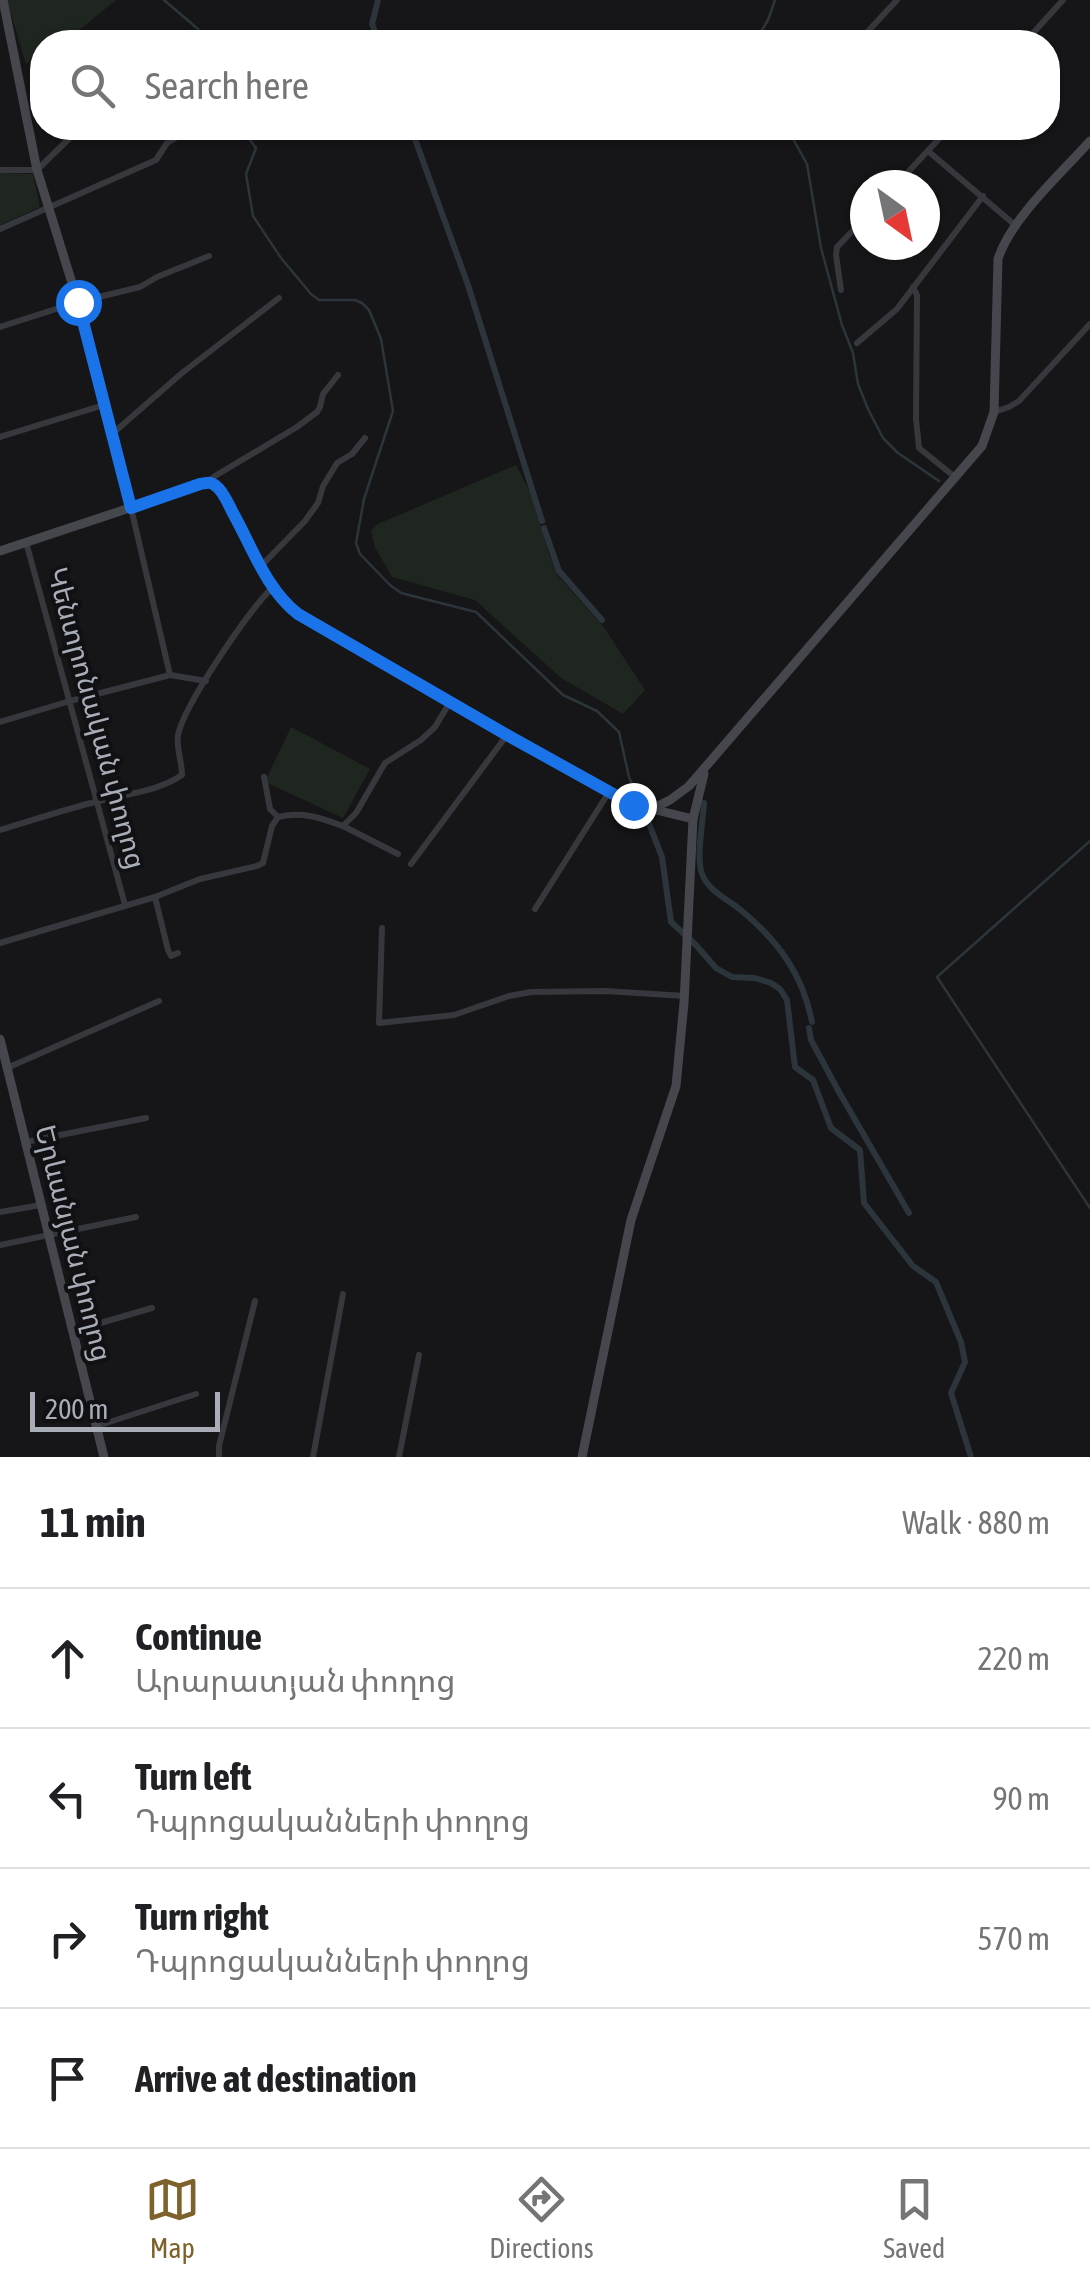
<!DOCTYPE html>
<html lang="en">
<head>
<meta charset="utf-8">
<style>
	body { margin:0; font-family:"Asap Condensed","Noto Sans Armenian",sans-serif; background:#f6f6f6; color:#202124 }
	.compass { position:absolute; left:850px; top:170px; width:90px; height:90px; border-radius:50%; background:#fff; box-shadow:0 2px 8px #0004; rotate:147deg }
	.scale { position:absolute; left:30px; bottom:25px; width:190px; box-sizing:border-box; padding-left:10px; border:5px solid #a8adb8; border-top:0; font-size:28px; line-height:35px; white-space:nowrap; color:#a8adb8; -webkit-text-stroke:8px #111113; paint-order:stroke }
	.stop { position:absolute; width:30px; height:30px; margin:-22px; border:8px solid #1a73e8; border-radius:50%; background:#fff }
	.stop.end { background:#1a73e8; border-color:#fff; box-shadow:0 2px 10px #0008 }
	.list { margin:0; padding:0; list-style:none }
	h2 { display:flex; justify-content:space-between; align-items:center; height:130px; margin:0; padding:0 40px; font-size:42px }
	h2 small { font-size:32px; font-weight:400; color:#757577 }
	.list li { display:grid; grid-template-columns:65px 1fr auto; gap:30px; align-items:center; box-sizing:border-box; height:140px; padding:0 40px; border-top:2px solid #e0e0e0 }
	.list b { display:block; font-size:38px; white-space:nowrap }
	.list p { margin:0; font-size:32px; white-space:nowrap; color:#757577 }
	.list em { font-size:32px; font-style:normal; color:#757577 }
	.icon { flex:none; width:55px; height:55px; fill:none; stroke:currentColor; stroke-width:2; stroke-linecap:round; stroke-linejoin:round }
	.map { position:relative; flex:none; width:1090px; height:1457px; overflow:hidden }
	.search { position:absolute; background:#fff; box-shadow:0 2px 8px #0004; left:30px; right:30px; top:30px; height:110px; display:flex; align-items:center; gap:25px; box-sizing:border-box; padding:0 35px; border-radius:40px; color:#757577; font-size:38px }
	.sheet { height:690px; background:#fff }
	nav { display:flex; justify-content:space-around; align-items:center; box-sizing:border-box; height:140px; border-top:2px solid #e0e0e0; background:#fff; font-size:28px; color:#757577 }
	nav a { display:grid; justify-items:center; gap:5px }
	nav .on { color:#7e622b }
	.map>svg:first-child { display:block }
</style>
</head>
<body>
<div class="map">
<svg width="1090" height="1457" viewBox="0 0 1090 1457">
	<rect width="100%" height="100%" fill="#161618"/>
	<g fill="#1e261f">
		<polygon points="7,0 116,0 78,31 60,42 42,42 42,54 26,64"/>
		<polygon points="0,173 33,174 40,207 0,225"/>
		<polygon points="516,465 531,494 549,554 558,576 603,626 645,690 623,714 561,678 475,600 392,577 375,547 371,531 378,524"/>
		<polygon points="291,727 370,769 343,818 265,782"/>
	</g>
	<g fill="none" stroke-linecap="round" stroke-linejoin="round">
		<g stroke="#2c353c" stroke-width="2.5">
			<polyline points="164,0 198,29 203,42"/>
			<polyline points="755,42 768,20 775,0"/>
			<polyline points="241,128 256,148 246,174 253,216 281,258 311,294 319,300 355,300 362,303 369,310 381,339 393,411 364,499 356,543 360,554 390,585 401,593 476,612 563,695 597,711 619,732 629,777 638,797"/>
			<polyline points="787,128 807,164 821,248 842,325 853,353 858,384 868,409 883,438 898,453 939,481"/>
			<polyline points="1090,841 937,977 1090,1208"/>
		</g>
		<g stroke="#2c353c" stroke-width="6">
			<polyline points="378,0 372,24 379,42"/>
			<polyline points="411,128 468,285 542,521"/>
			<polyline points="544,528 559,571 602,620"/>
			<path d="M704,803C703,821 696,857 702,874C709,892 728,899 742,911C779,942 803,975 812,1022"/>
			<polyline points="648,821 662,857 671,922 695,944 716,968 732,977 755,978 771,983 780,989 787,1000 795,1067 813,1080 831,1128 860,1150 864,1203 913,1266 936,1282 961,1342 965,1362 951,1393 971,1457"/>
			<polyline points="809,1028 811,1040 839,1092 909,1213"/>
		</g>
		<g stroke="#37383d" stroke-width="6">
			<polyline points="858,42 897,0"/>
			<polyline points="1025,42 1063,0"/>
			<polyline points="928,151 1015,225"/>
			<polyline points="0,170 37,170 80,128"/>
			<polyline points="896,185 949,128"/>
			<polyline points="0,229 156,160 167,143 192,128"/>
			<polyline points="913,287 917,295 916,419 919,448 955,477"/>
			<polyline points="841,290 836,255 837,247 865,218"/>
			<polyline points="0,327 78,302 140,287 157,277 209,256"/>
			<polyline points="857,343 897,309 983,196"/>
			<polyline points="994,412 1009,407 1019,401 1090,324"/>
			<polyline points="112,434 182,373 279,298"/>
			<polyline points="0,437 104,405"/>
			<polyline points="208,482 215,476 297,427 317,412 320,407 323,394 338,375"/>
			<polyline points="131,508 170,675"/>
			<polyline points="26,542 125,905"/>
			<polyline points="261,566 305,521 318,503 323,486 337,463 352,454 365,438"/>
			<polyline points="0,722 70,701 170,675 206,681"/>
			<polyline points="264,777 270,809 278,817"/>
			<polyline points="343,826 398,854"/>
			<path d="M0,830C33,820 66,809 99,801C126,794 159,791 182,775C182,762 176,747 178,735C184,705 249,610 273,587"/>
			<polyline points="411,864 507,735"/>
			<polyline points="155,897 168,950 171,956 178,953"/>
			<polyline points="535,909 609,792"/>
			<polyline points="382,928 379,1023 454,1015 509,996 531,992 605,991 685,996"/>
			<path d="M0,943L155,897L200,879L257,866L263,863L272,826L278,817C302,811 321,818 343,826L356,813L385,763L421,740L435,727L450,702"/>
			<polyline points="7,1068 159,1001"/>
			<polyline points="25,1142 146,1118"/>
			<polyline points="0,1212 41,1205"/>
			<polyline points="0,1245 136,1217"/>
			<polyline points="73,1331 152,1308"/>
			<polyline points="97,1426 196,1394"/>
			<polyline points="219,1457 219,1446 255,1301"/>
			<polyline points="313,1457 343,1294"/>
			<polyline points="399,1457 419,1355"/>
		</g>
		<g stroke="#45474d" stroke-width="9">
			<polyline points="3,0 37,170 81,312 131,508"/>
			<path d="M0,551L208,482L220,490L226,498C246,537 262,586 298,614L627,803L693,819"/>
			<path d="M650,810L670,800L689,786L982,446L994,412L998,259C1011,218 1061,174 1090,141"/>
			<polyline points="0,1039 104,1457"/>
			<polyline points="582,1457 631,1220 676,1086 684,1003 693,819 704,774"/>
		</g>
	</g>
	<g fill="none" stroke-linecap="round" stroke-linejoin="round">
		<path stroke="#1a73e8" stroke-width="12" d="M78,302L131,508L200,484C209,483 209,481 216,486C224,492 228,504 233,513C252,547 266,589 298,614L507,735L633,805"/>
	</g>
	<g text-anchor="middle" stroke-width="8" stroke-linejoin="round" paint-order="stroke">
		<g font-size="28" fill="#a8adb8" stroke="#111113">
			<text transform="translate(97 718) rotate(75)" y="10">Կենտրոնական փողոց</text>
			<text transform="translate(74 1243) rotate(76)" y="10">Երևանյան փողոց</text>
		</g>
	</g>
</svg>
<svg class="compass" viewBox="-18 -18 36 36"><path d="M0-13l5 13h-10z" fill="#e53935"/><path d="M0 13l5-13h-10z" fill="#757577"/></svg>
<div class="scale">200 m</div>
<div class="stop" style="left:78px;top:302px"></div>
<div class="stop end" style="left:633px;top:805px"></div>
<div class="search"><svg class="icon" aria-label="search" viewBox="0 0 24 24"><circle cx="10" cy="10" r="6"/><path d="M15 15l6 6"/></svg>Search here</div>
</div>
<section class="sheet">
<h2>11 min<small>Walk · 880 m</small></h2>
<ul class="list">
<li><svg class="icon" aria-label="ahead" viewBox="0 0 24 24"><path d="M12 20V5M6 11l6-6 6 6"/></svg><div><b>Continue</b><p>Արարատյան փողոց</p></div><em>220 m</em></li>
<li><svg class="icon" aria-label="left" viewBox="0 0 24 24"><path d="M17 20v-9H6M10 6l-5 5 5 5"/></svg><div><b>Turn left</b><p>Դպրոցականների փողոց</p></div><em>90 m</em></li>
<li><svg class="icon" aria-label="right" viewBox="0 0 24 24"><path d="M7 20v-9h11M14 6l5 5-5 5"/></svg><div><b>Turn right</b><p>Դպրոցականների փողոց</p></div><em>570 m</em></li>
<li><svg class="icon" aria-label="arrive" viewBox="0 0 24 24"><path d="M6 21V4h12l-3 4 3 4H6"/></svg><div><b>Arrive at destination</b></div></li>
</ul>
</section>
<nav>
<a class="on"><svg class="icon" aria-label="map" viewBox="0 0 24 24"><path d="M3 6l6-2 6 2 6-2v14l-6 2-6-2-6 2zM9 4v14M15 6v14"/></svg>Map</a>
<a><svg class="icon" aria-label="directions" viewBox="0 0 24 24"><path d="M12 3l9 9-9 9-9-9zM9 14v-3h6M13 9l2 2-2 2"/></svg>Directions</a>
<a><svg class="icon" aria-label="saved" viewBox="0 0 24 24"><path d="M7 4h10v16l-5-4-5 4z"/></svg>Saved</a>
</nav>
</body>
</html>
